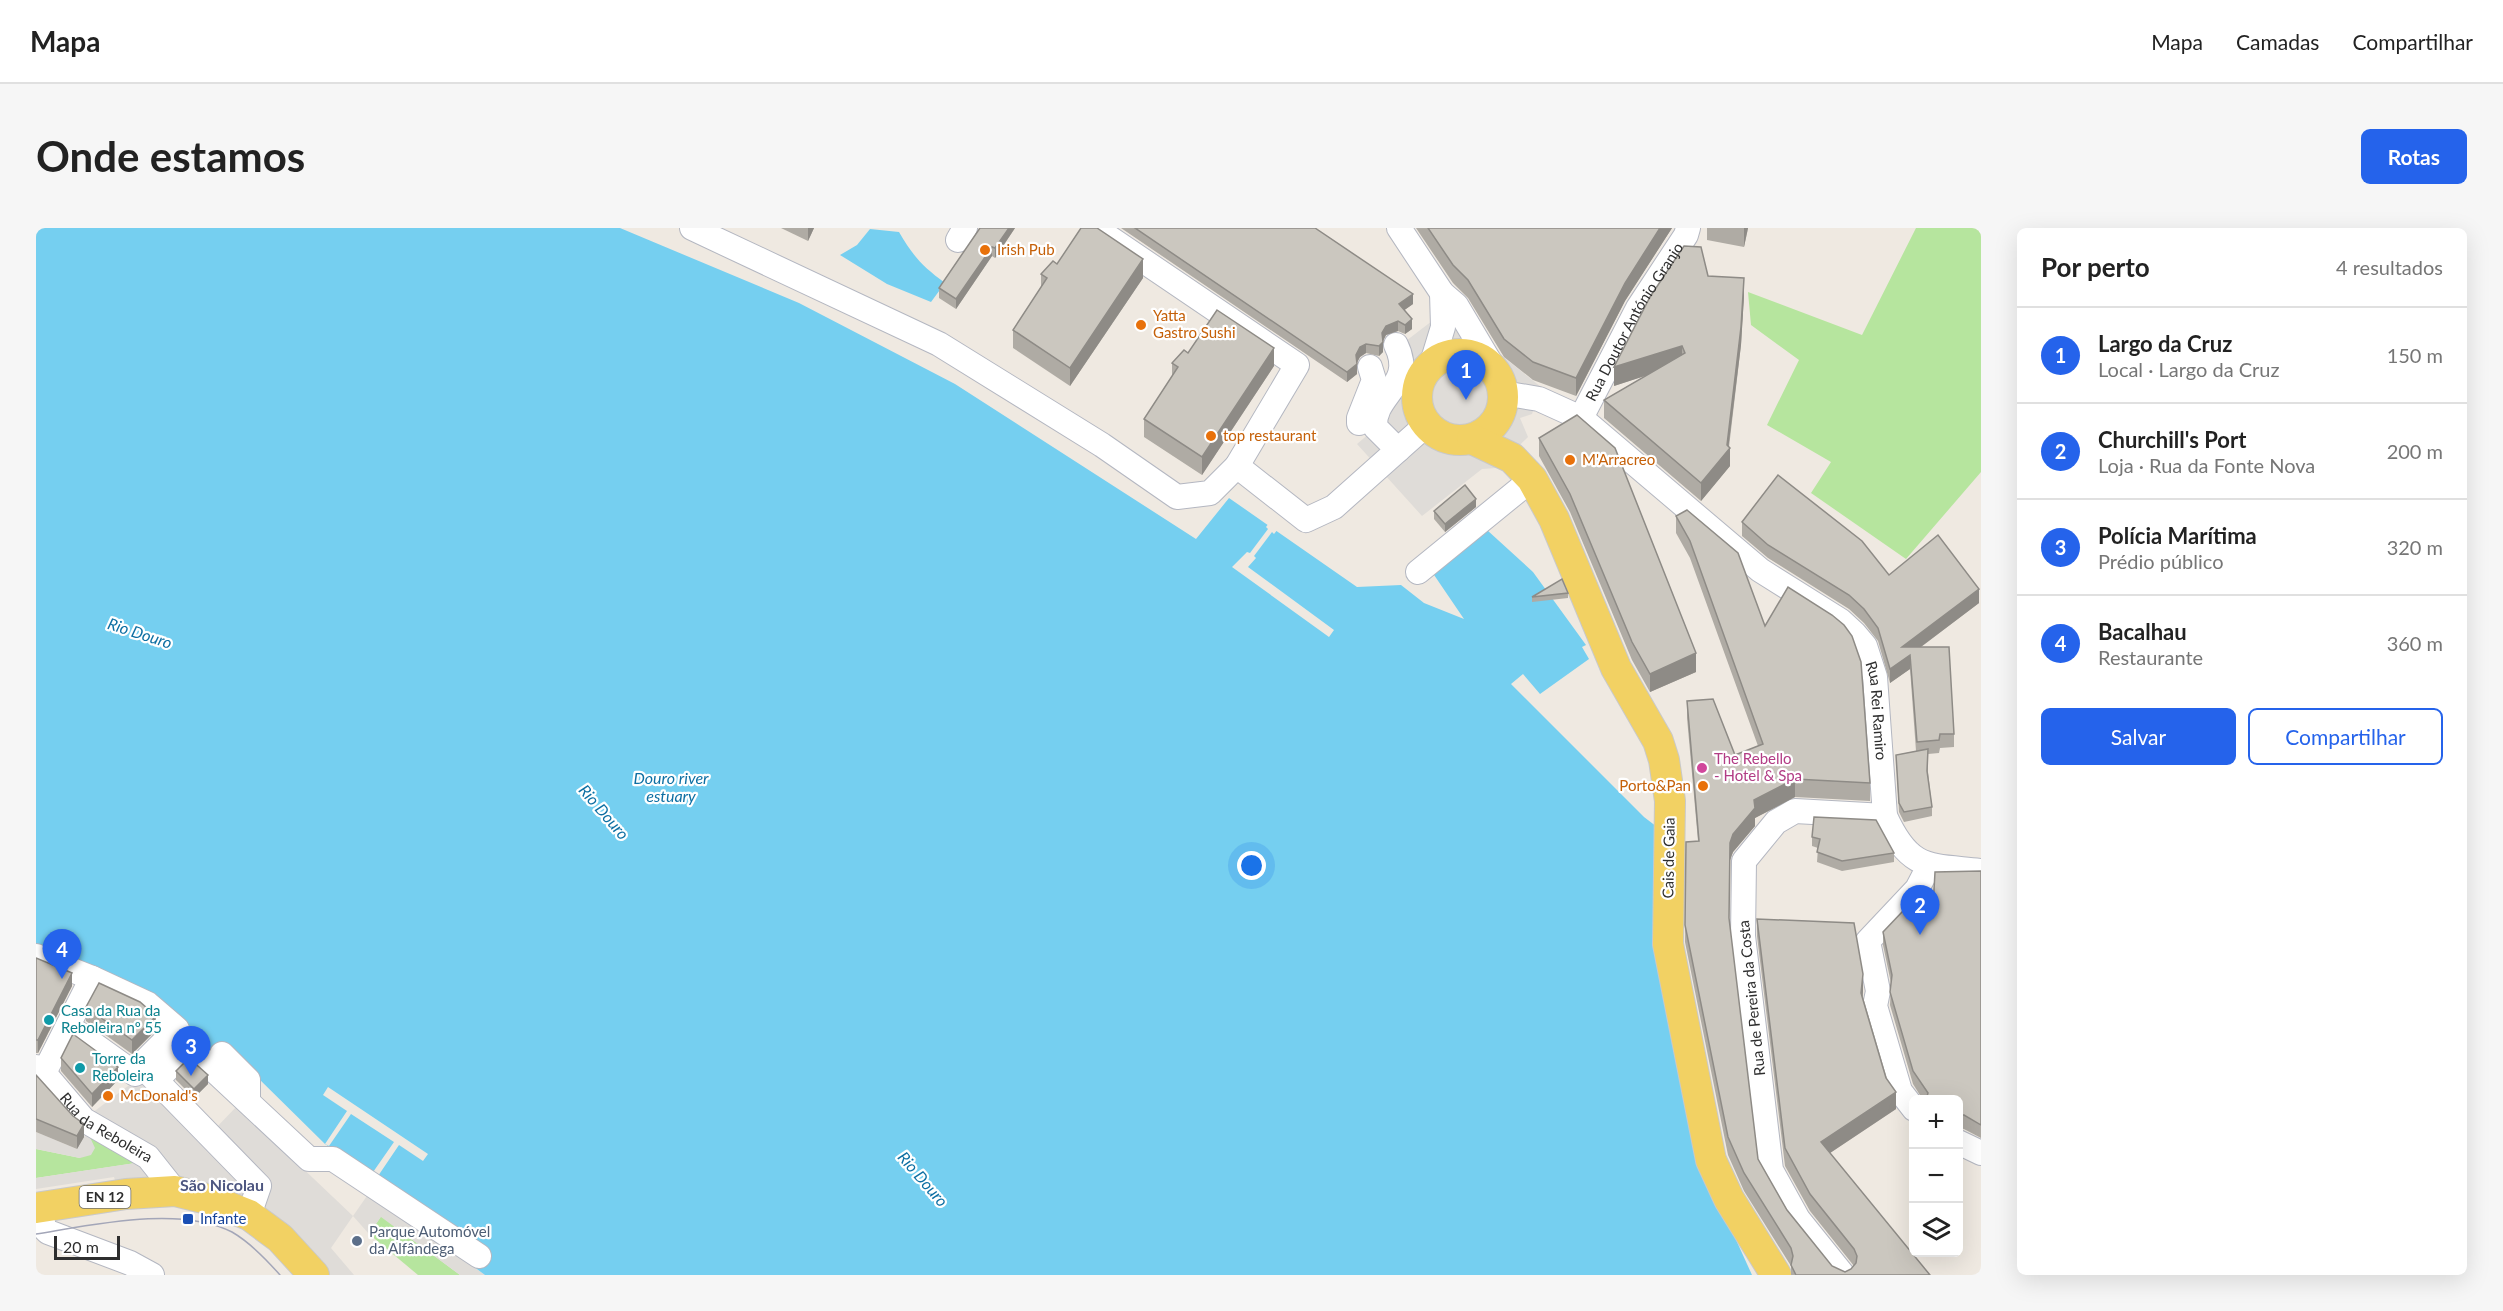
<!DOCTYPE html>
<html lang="pt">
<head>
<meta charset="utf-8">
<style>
	body { margin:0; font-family:Lato,sans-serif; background:#f6f6f6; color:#222 }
	.controls { position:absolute; right:18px; bottom:18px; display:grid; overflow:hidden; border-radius:9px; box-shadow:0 6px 24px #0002 }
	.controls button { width:54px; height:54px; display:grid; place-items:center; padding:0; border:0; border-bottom:2px solid #e0e0e0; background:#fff; color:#222; font:30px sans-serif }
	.scale { position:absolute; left:18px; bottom:15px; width:66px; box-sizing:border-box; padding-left:6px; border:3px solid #2e2e2e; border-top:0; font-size:16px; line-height:21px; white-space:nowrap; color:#2e2e2e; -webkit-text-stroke:4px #fff; paint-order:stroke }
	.you { position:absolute; left:1216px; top:638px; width:21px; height:21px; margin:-15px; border:4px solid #fff; border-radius:50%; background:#1a73e8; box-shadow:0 0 0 9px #1a73e833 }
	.badge { display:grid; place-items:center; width:39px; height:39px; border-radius:50%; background:#2563eb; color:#fff; font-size:20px; font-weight:700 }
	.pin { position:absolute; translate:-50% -50px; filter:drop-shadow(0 2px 3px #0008) }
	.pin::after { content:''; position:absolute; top:32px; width:21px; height:18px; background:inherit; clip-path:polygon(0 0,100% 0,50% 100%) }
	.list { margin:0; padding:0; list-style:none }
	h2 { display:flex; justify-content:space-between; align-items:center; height:78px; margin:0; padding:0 24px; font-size:26px }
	h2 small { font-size:20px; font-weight:400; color:#767676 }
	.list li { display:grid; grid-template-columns:39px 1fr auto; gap:18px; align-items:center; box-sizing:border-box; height:96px; padding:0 24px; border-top:2px solid #e0e0e0 }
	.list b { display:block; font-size:22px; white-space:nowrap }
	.list p { margin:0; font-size:20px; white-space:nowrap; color:#767676 }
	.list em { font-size:20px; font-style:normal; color:#767676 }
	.actions { display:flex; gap:12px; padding:18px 24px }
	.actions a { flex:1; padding:14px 0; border:2px solid #2563eb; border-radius:9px; text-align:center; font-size:21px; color:#2563eb }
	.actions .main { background:#2563eb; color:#fff }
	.icon { flex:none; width:33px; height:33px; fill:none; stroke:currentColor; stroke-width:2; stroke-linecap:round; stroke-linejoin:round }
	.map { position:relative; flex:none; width:1945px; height:1047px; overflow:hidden; border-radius:9px }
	header { display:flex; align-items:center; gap:36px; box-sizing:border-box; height:84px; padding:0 30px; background:#fff; border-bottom:2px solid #e0e0e0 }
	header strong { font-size:28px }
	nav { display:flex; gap:33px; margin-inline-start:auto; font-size:21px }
	.intro { display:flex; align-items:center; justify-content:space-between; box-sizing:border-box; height:144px; padding:0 36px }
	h1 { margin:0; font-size:42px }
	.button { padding:15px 27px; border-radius:9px; background:#2563eb; color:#fff; font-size:21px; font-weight:700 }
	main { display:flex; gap:36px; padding:0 36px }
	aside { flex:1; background:#fff; border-radius:9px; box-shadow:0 6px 24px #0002 }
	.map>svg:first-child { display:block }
</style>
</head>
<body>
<header>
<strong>Mapa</strong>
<nav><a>Mapa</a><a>Camadas</a><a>Compartilhar</a></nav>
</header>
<div class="intro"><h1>Onde estamos</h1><a class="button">Rotas</a></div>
<main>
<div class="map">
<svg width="1945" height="1047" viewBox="0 0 1945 1047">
	<rect width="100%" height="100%" fill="#efe9e1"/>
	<g fill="#b6e59e">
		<polygon points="1880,0 1945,0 1945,244 1870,331 1775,265 1795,234 1731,197 1763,132 1715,97 1712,64 1826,107"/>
		<polygon points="51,904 100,935 0,950 0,921 44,930"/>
		<polygon points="345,988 424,1047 382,1047 333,1006"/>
	</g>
	<g fill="#dfdcd8">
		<polygon points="1426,70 1465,127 1505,159 1496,186 1484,190 1492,209 1460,240 1446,241 1386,288 1321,216 1354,188 1371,134 1366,116"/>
		<polygon points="108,846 179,901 201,878 317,988 333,965 449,1047 424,1047 345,989 333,1006 317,988 295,1020 318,1047 291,1047 239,993 80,956 78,949 0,961 0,950 99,935 52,905 59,920 55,927 44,930 0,921 0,904 41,921 51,904 52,888"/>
	</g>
	<g fill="#75cff0">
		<polygon points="0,0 584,0 763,75 919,156 1160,311 1193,270 1321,359 1365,357 1388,375 1428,391 1394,341 1451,302 1497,344 1550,417 1546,419 1553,431 1504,466 1487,446 1475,456 1608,589 1625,602 1667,939 1716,1047 449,1047 396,1008 406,993 289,916 218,846 206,858 147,802 0,724"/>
		<path d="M834,1L863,4C877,28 886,38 909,55L895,74L851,56L804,27L821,17Z"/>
	</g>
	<g fill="#efe9e1">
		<polygon points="1233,295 1242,301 1238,306 1236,304 1218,328 1220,330 1212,339 1298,402 1293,409 1196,339 1211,324 1214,325 1232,301 1230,299"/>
		<polygon points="292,859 392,926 387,933 363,917 340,951 335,947 358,914 315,886 293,918 289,916 311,883 287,867"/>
	</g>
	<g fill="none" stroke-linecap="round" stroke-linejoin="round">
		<g stroke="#b4b7c1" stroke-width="26">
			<g id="minor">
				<polyline points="656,0 903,116 1066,217 1141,269 1174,265 1201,238 1270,292 1298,279 1390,197"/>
				<polyline points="1059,0 1261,137 1201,238"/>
				<polyline points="1363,0 1406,65 1420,77 1458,141"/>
				<polyline points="922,12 929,0"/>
				<path d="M1360,117C1380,157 1337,166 1339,199L1362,222"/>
				<polyline points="1396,135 1407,99 1406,65"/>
				<path id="s1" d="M1467,165L1503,171L1545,190L1724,342L1805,393L1818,405L1829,418L1839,449L1849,588C1874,643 1892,637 1945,643"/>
				<path id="s2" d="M1545,190L1602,80L1650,7L1652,0"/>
				<polyline points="1323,195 1323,190 1338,152 1334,139"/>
				<polyline points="1382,344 1496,251"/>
				<polyline points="0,728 56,750 112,776 141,801"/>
				<polyline points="32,798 99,846"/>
				<polyline points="132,810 105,837 223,958 213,987"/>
				<polyline points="186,826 212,852 212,869"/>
				<path id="s3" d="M0,839L8,845L48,892L112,929L139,963"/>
				<polyline points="8,845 56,750"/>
				<polyline points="121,852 153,819 273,931 297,931 443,1028"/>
				<polyline points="1878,881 1864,863 1839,778 1842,763 1832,713 1881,661 1893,638"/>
				<polyline points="1922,914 1945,925"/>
				<polyline points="4,979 8,1000 12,1004 94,1035 116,1047"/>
				<polyline points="1807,1047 1762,991 1735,942 1707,708 1708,633 1740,594 1759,583 1849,588"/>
			</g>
		</g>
		<g stroke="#c9c9c9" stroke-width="32">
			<g id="major">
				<circle cx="1424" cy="169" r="43"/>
				<polyline points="1436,211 1476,230 1496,251 1518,291 1580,440 1622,513 1628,532 1634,573 1632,716 1675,932 1693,971 1740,1047"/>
				<polyline points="0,980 90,966 139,963 175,972 213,987 244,1010 278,1047"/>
			</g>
		</g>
		<use href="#minor" stroke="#fff" stroke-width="24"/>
		<use href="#major" stroke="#f2d163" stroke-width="30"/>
		<path stroke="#a3a6b8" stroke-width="1.5" d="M0,1006C56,997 144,977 196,1004C215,1015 230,1031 244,1047"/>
	</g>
	<g fill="#afaba4">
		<polygon points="745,0 778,0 772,13"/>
		<polygon points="944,0 979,0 959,30 956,28 920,81 903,70 903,60"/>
		<polygon points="1085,0 1279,0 1377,76 1368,82 1376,101 1369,106 1362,103 1350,107 1347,113 1347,124 1343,128 1330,125 1324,129 1321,135 1321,146 1311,154"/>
		<polygon points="1380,0 1636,0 1589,73 1540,168 1497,152 1468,129 1432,70 1417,55"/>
		<polygon points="1671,0 1712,0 1708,19 1671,12"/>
		<polygon points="1021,36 1107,50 1034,158 977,120 977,102 1005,59 1005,46"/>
		<polygon points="1672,48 1708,68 1705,117 1693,219 1694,238 1665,273 1568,190 1568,172 1611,147 1578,158"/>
		<polygon points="1152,125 1238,138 1166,247 1108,209 1108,191 1136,148 1136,135"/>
		<polygon points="1503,210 1660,444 1614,464 1596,432 1534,284 1503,228"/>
		<polygon points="1440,279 1409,304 1398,291 1398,283"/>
		<polygon points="1640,288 1729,398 1834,555 1834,573 1759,569 1719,590 1719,598 1697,624 1694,632 1693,692 1722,931 1751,982 1796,1038 1809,1044 1815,1041 1818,1038 1774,983 1749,938 1721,708 1721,691 1827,763 1827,769 1860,881 1794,925 1894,1047 1755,1047 1755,1038 1708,963 1692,927 1649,714 1650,614 1662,613 1651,490 1651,473 1699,527 1722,518 1654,330 1640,305"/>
		<polygon points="1706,294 1853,347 1943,375 1885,419 1918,506 1918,519 1904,520 1903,525 1892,526 1892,544 1896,579 1896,588 1868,594 1863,584 1860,527 1880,523 1874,441 1854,455 1842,413 1828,395 1813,381 1732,330 1706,308"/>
		<polygon points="1532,365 1532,370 1496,374 1496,369"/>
		<polygon points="1776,609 1858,625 1858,634 1806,643 1781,634 1782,620 1776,618"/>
		<polygon points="1945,643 1945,910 1928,901 1923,900 1923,872 1887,872 1877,856 1854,777 1855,755 1847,717 1847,704 1897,680"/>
		<polygon points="0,730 36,758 2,825 0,825"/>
		<polygon points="50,779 120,802 96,826 50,793"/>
		<polygon points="25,830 82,852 56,879 25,843"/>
		<polygon points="140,843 172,856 158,870 140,852"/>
		<polygon points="0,847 48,909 41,921 0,904"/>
	</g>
	<g fill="#8e8b86">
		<polygon points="772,0 778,0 772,13"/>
		<polygon points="973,0 979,0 959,30 959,20"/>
		<polygon points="1624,0 1636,0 1589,73 1540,168 1540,150 1589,55"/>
		<polygon points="1708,0 1712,0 1708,19"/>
		<polygon points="956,19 956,28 920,81 920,71"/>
		<polygon points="1107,31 1107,50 1034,158 1034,140"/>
		<polygon points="1708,50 1708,68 1705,117 1692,222 1694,220 1694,238 1665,273 1665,255 1691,217"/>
		<polygon points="1377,66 1377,76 1363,86 1363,76"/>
		<polygon points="1376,91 1376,101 1369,106 1369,97"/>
		<polygon points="1362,93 1362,103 1350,107 1346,115 1346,105 1350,98"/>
		<polygon points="1347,114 1347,124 1343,128 1343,118"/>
		<polygon points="1330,116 1330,125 1324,129 1320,136 1320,127 1324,119"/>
		<polygon points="1646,118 1646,136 1578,158 1578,139"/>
		<polygon points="1238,120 1238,138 1166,247 1166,229"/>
		<polygon points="1321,136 1321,146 1311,154 1311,144"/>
		<polygon points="1440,271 1440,279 1409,304 1409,296"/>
		<polygon points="1943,361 1943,375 1874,427 1874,441 1854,455 1854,441 1866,419"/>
		<polygon points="1660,425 1660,444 1614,464 1614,446"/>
		<polygon points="1759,551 1759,569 1719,590 1719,598 1697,624 1694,632 1694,615 1697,606 1718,572"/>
		<polygon points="36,745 36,758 2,825 2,812"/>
		<polygon points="1827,746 1827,763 1825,782 1825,765"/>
		<polygon points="120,788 120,802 96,826 96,812"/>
		<polygon points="82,839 82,852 56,879 56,866"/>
		<polygon points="172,847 172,856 158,870 158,861"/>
		<polygon points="1860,864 1860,881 1785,931 1785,914"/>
		<polygon points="48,896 48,909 41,921 41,908"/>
	</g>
	<g fill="#cbc7bf" stroke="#8e8b86" stroke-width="1.5">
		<polygon points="944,0 973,0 959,20 956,19 920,71 903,60"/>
		<polygon points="1045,0 1061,0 1107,31 1034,140 977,102 1011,50 1005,46 1017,33 1021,36"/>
		<polygon points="1099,0 1279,0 1377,66 1363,76 1376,91 1369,97 1362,93 1350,98 1346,105 1347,114 1343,118 1330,116 1324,119 1320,127 1321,136 1311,144"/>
		<polygon points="1392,0 1624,0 1589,55 1540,150 1497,134 1468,111 1432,52 1417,37"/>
		<polygon points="1648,18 1665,19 1672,48 1708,50 1705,99 1691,217 1694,220 1665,255 1568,172 1649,125 1646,118 1578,139 1614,69"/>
		<polygon points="1181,82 1238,120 1166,229 1108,191 1142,139 1136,135 1148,122 1152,125"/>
		<polygon points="1541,187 1579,220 1660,425 1614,446 1596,414 1534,266 1503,210"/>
		<polygon points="1742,247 1826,313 1853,347 1902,307 1943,361 1866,419 1913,419 1918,506 1904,506 1903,512 1881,514 1874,427 1854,441 1842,400 1828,381 1813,367 1732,317 1706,294"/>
		<polygon points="1429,257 1440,271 1409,296 1398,283"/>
		<polygon points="1651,282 1702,325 1729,398 1752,359 1796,387 1808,397 1816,408 1825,434 1834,555 1759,551 1718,572 1719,580 1697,606 1694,615 1693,690 1722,931 1751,982 1796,1038 1809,1044 1815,1041 1820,1035 1821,1028 1818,1021 1774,966 1749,920 1721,691 1818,695 1827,746 1825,765 1850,850 1860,864 1785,914 1894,1047 1760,1047 1755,1037 1757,1028 1755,1020 1708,945 1692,909 1649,697 1650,614 1663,613 1651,473 1677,471 1699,527 1727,516 1654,313 1640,288"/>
		<polygon points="1526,351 1532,365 1496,369"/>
		<polygon points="1892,521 1891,543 1896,579 1868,584 1863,575 1860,527"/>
		<polygon points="1778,589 1840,592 1858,625 1806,633 1781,624 1784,611 1776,609"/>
		<polygon points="1945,643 1945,897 1928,887 1923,887 1923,872 1890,872 1892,865 1877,843 1854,764 1856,747 1847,704 1886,663 1897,680 1899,644"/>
		<polygon points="0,730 36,745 2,812 0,812"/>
		<polygon points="63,755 104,774 120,788 96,812 50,779"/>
		<polygon points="37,806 82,839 56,866 25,830"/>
		<polygon points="153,830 172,847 158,861 140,843"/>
		<polygon points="0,847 37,888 48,896 41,908 0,891"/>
	</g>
	<g fill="#e8710a" stroke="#fff" stroke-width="2">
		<circle cx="949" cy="22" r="6"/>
		<circle cx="1105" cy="97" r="6"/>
		<circle cx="1175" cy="208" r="6"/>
		<circle cx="1534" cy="232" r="6"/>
		<circle cx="1667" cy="558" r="6"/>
		<circle cx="72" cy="868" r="6"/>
	</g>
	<circle fill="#d1479c" stroke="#fff" stroke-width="2" cx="1666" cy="540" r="6"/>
	<g fill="#0f9aa8" stroke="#fff" stroke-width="2">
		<circle cx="13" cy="792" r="6"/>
		<circle cx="44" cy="840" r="6"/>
	</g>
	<rect fill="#1a4fb4" stroke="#fff" stroke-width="2" x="146" y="985" width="12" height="12" rx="3"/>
	<circle fill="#5c6f8a" stroke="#fff" stroke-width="2" cx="321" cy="1013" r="6"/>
	<g text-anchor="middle" stroke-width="4.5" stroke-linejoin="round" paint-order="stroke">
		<rect fill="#fff" stroke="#6d6d6d" stroke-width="1.5" x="43.5" y="958" width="51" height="22" rx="4.5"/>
		<g font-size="14" font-weight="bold" fill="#2e2e2e">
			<text x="69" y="974">EN 12</text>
		</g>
		<g font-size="15" fill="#c56008" stroke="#fff" text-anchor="start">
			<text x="961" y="27">Irish Pub</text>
			<text x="1117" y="93">Yatta<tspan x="1117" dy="17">Gastro Sushi</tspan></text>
			<text x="1187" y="213">top restaurant</text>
			<text x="1546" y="237">M'Arracreo</text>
			<text x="1655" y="563" text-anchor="end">Porto&amp;Pan</text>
			<text x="84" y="873">McDonald's</text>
		</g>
		<g font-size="15" fill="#2e2e2e" stroke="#fff">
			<text dy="5" stroke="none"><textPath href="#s2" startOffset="110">Rua Doutor António Granjo</textPath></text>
			<text dy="5" stroke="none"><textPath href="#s1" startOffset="514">Rua Rei Ramiro</textPath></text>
			<text transform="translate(1633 630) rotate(-89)" y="5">Cais de Gaia</text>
			<text transform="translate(1716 770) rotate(-96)" y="5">Rua de Pereira da Costa</text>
			<text dy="5" stroke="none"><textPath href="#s3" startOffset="94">Rua da Reboleira</textPath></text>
		</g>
		<g font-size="15" fill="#b23c85" stroke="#fff" text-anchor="start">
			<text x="1678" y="536">The Rebello<tspan x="1678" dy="17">- Hotel &amp; Spa</tspan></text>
		</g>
		<g font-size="15" fill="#0d838f" stroke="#fff" text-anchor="start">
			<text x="25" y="788">Casa da Rua da<tspan x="25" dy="17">Reboleira nº 55</tspan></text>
			<text x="56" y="836">Torre da<tspan x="56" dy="17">Reboleira</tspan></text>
		</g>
		<g font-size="15" fill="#164399" stroke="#fff" text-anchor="start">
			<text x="164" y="996">Infante</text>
		</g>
		<g font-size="15" fill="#4e5e75" stroke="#fff" text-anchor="start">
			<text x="333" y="1009">Parque Automóvel<tspan x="333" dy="17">da Alfândega</tspan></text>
		</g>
		<g font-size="16" font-style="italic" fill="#0d6fa3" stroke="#fff">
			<text transform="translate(104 405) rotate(18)" y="6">Rio Douro</text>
			<text x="635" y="556">Douro river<tspan x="635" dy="18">estuary</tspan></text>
			<text transform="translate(568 584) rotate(49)" y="6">Rio Douro</text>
			<text transform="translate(887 951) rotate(49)" y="6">Rio Douro</text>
		</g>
		<g font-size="16" font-weight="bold" fill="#4d5680" stroke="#fff">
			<text x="186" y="963">São Nicolau</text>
		</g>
	</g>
</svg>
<div class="controls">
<button>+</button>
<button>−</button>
<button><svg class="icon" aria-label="layers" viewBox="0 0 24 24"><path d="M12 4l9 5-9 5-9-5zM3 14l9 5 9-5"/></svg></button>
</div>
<div class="scale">20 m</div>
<div class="you"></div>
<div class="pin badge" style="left:1430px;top:172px">1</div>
<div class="pin badge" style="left:1884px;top:707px">2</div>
<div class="pin badge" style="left:155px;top:848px">3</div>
<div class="pin badge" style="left:26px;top:751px">4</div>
</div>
<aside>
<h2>Por perto<small>4 resultados</small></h2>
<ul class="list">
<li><span class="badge">1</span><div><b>Largo da Cruz</b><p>Local · Largo da Cruz</p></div><em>150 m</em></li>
<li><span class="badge">2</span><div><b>Churchill's Port</b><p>Loja · Rua da Fonte Nova</p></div><em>200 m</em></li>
<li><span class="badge">3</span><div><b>Polícia Marítima</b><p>Prédio público</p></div><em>320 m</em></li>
<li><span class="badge">4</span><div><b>Bacalhau</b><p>Restaurante</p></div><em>360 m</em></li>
</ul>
<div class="actions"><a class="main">Salvar</a><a>Compartilhar</a></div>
</aside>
</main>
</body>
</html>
